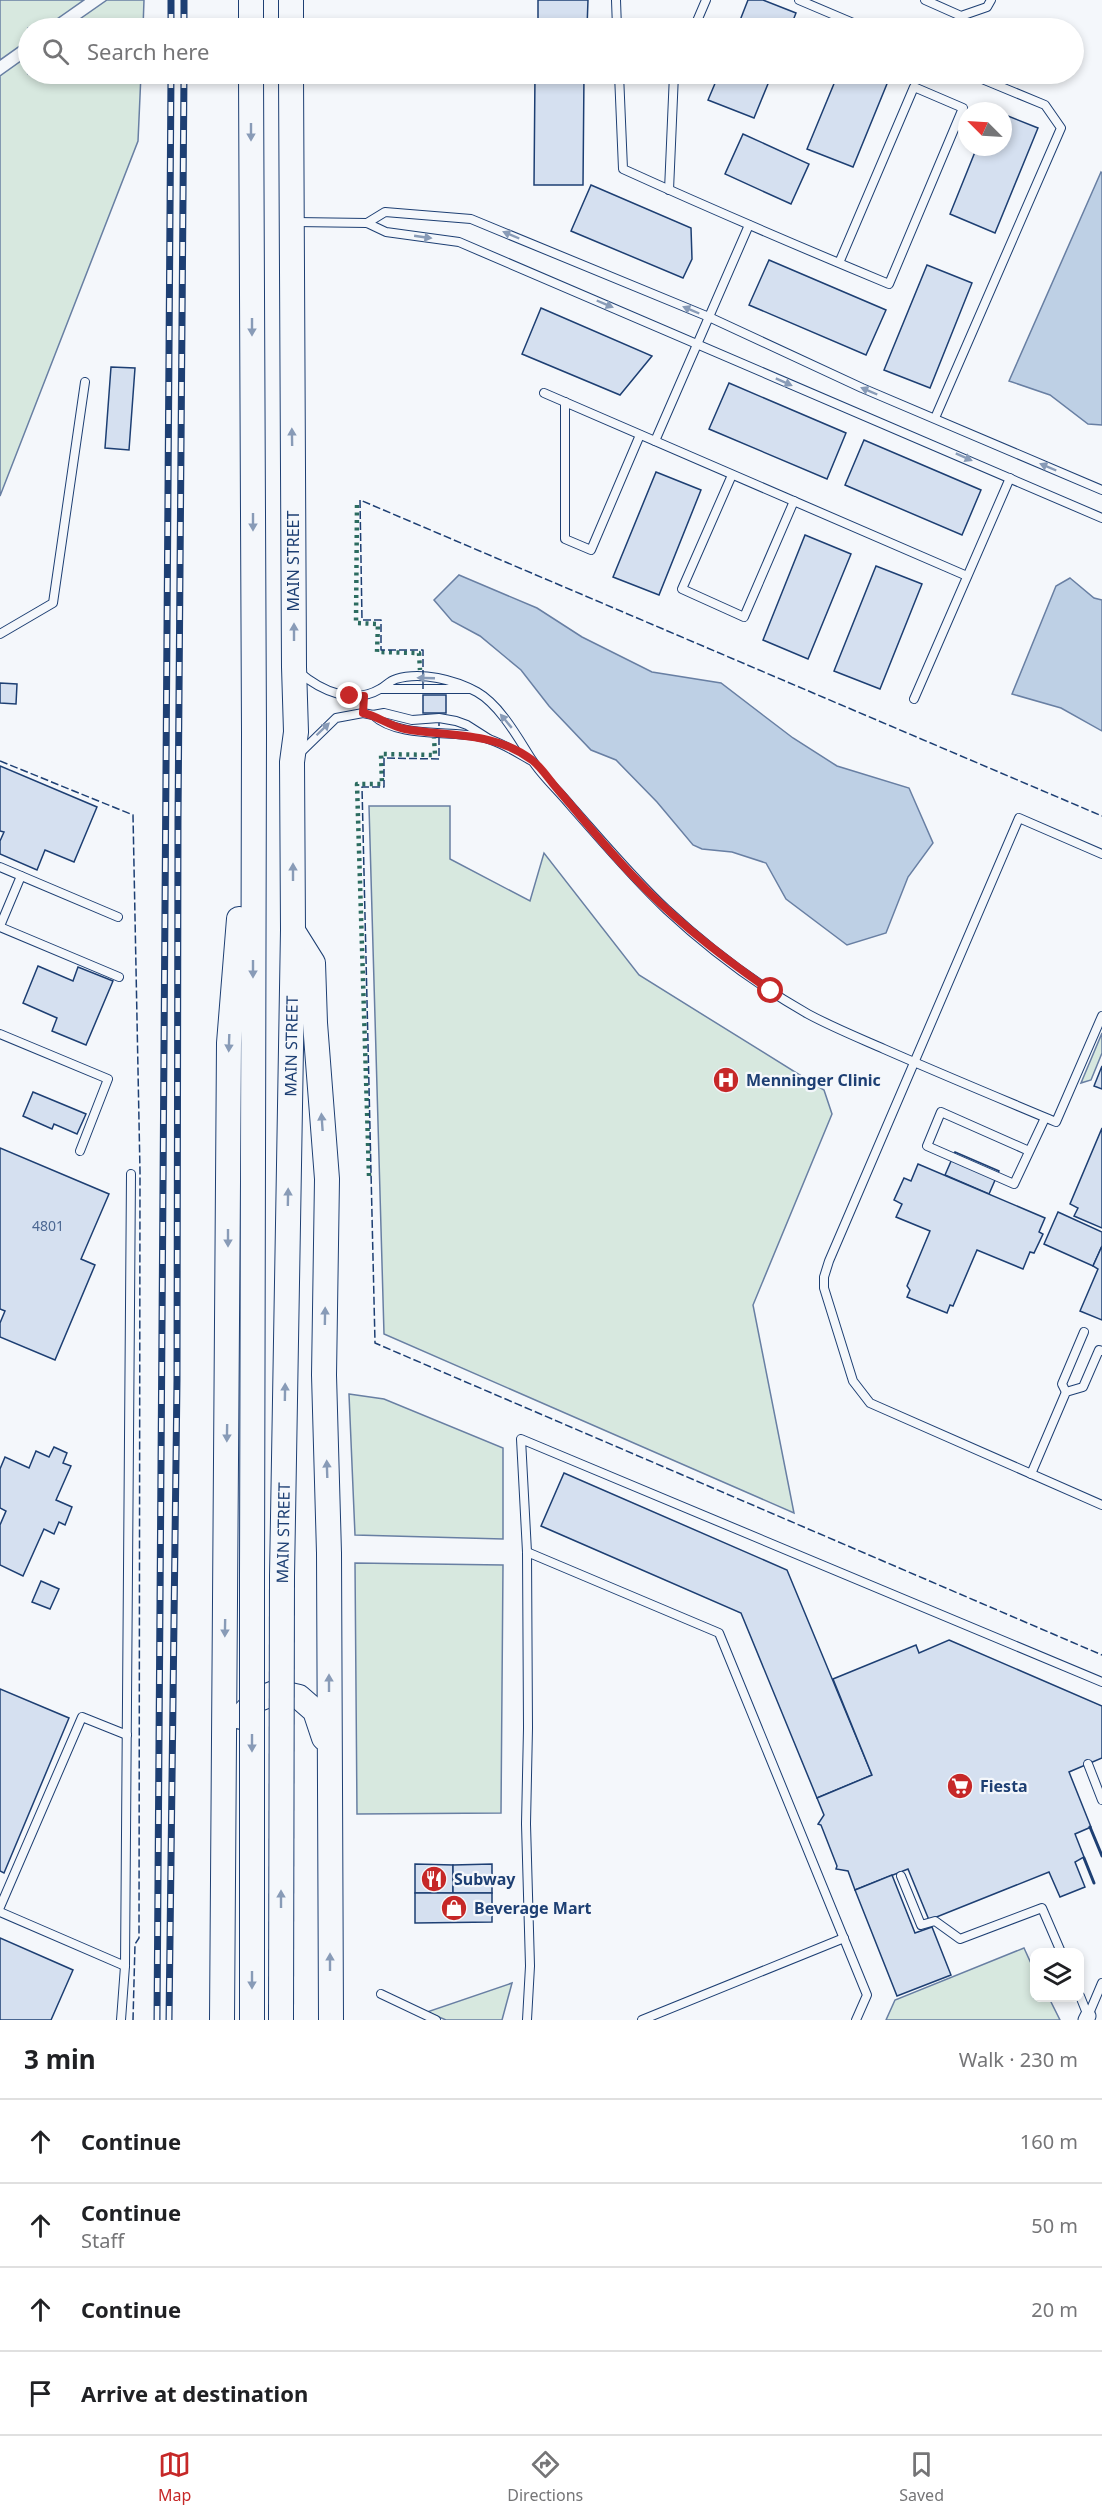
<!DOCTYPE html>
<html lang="en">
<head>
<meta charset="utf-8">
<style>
	body { margin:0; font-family:"Noto Sans",sans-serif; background:#f2f2f2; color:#202124 }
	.controls { position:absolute; right:18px; bottom:18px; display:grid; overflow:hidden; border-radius:12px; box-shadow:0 3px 9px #0003 }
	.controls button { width:54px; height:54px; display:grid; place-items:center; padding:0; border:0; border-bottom:2px solid #e0e0e0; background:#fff; color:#202124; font:30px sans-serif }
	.compass { position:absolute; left:958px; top:102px; width:54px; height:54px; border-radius:50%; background:#fff; box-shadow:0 3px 9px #0003; rotate:294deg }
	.stop { position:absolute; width:18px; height:18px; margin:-14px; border:4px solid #c62828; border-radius:50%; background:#fff }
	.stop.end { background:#c62828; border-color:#fff; box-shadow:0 2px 6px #0008 }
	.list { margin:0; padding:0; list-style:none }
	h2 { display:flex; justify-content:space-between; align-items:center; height:78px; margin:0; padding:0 24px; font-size:26px }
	h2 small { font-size:20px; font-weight:400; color:#757577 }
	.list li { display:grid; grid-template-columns:39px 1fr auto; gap:18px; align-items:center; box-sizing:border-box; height:84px; padding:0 24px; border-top:2px solid #e0e0e0 }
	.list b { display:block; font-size:22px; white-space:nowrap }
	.list p { margin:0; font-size:20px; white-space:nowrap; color:#757577 }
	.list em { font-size:20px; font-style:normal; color:#757577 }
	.icon { flex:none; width:33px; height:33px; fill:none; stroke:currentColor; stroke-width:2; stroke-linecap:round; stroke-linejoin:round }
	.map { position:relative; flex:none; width:1102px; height:2020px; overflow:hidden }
	.search { position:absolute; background:#fff; box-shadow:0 3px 9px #0003; left:18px; right:18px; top:18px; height:66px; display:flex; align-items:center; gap:15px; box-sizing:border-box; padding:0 21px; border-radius:33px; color:#757577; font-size:22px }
	.sheet { height:414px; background:#fff }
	nav { display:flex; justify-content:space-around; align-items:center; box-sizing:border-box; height:84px; border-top:2px solid #e0e0e0; background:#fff; font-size:16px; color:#757577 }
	nav a { display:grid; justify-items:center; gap:3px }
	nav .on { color:#c62828 }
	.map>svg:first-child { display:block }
</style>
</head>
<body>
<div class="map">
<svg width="1102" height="2020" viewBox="0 0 1102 2020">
	<rect width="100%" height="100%" fill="#f4f7fb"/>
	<g fill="#d7e8df" stroke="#687fa3" stroke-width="1.5">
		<polygon points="0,0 84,0 44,28 28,28 28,40 0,60"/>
		<polygon points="107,0 144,0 143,28 67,28"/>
		<polygon points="28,56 28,74 141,74 138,141 0,496 0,76"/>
		<polygon points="369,806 450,806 450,859 530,901 544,853 639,975 824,1090 832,1114 753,1305 794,1513 384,1334"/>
		<polygon points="1102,1033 1102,1053 1091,1080 1081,1083"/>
		<polygon points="349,1394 384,1399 503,1448 503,1539 355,1535"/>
		<polygon points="355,1563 503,1565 501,1813 357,1814"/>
		<polygon points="1024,1948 1034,1970 1034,1998 1049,1998 1060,2020 886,2020 895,2000"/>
		<polygon points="512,1983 502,2020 446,2020 427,2012"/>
	</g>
	<g fill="#bed0e5" stroke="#687fa3" stroke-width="1.5">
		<polygon points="1101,172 1102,173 1102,425 1088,424 1050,395 1009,381"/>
		<polygon points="459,575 537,608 582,637 652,672 721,683 793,738 837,766 909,788 933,843 908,877 886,933 847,945 786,899 766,863 732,852 702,849 693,845 657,802 616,760 591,750 549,706 521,670 480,636 452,621 434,600"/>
		<polygon points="1070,578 1094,598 1102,600 1102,731 1061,708 1012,694 1056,586"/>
	</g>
	<g fill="#d5e0f0" stroke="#1d3f73" stroke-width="1.5">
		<polygon points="538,0 588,0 587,28 538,28"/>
		<polygon points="748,0 763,0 796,13 790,28 737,28"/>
		<polygon points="535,74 584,74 583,185 534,185"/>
		<polygon points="719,74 772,74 754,118 708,100"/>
		<polygon points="838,74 891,74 853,167 807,149"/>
		<polygon points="1003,114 1038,128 995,233 950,214 977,147 1003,147"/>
		<polygon points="743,134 809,164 791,204 725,174"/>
		<polygon points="591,185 691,228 692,259 683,278 571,231"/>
		<polygon points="769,260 886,310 866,355 749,305"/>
		<polygon points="927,265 972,283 930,388 884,370"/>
		<polygon points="541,308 652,356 620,395 522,354"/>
		<polygon points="111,367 135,368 129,450 105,448"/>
		<polygon points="729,383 846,433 827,479 709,429"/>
		<polygon points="864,440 981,490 962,535 845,485"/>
		<polygon points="656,472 701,490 659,595 613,577"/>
		<polygon points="805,535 851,554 808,659 763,640"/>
		<polygon points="876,566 922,584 880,689 834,671"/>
		<polygon points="0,683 17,684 16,704 0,703"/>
		<rect x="423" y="695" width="23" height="18"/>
		<polygon points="0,766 97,807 74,862 45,850 37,870 0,854 0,841 4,832 0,831"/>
		<polygon points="38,966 73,981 78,967 113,981 86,1045 52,1031 57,1018 23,1003"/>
		<polygon points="1102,1066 1102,1089 1094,1086"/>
		<polygon points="33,1092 86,1114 77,1134 54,1124 52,1129 23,1116"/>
		<polygon points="1102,1128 1102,1228 1074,1216 1078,1208 1070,1204"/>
		<polygon points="0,1148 109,1194 81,1259 95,1265 55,1360 0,1337 0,1323 5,1311 0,1309"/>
		<polygon points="955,1152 999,1171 989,1194 945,1175"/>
		<polygon points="918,1164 1045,1218 1039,1232 1043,1234 1034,1253 1030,1252 1023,1269 977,1250 953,1306 950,1305 947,1313 907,1297 910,1290 907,1286 930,1231 896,1217 902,1204 894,1200 904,1178 911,1181"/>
		<polygon points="1058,1212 1102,1232 1102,1246 1093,1266 1044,1244"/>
		<polygon points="1102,1246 1102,1320 1080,1311 1098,1269 1093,1266"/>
		<polygon points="54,1447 67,1453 63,1463 71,1466 56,1500 72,1507 65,1525 59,1522 54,1534 44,1529 23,1576 0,1565 0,1525 6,1511 0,1508 0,1469 5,1457 29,1468 36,1451 49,1457"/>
		<polygon points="564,1473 787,1570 872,1775 817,1798 741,1613 541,1526"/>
		<polygon points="41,1581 59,1589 50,1609 32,1602"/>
		<polygon points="949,1640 1102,1706 1102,1758 1069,1772 1091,1827 1075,1834 1084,1857 1075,1862 1085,1887 1060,1897 1049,1872 929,1920 908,1869 855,1890 848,1871 836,1869 837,1866 821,1825 818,1824 824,1815 817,1798 872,1775 833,1679 916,1645 919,1653"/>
		<polygon points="0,1689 69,1718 4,1873 0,1871"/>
		<polygon points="415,1864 453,1865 453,1893 415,1893"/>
		<polygon points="492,1864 492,1893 453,1893 453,1865"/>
		<polygon points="892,1875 915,1933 932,1927 951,1975 897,1996 855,1890"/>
		<polygon points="415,1893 492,1893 492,1922 415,1923"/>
		<polygon points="0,1938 73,1970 51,2020 0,2020"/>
	</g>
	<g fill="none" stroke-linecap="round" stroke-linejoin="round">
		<g stroke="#1d3f73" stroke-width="10">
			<g id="service">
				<polyline points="616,0 617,28"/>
				<polyline points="799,0 865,28"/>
				<polyline points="925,0 961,16 987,7 991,0"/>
				<polyline points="694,28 706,0"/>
				<path d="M619,74L623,169C711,209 800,247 889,284L963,108L914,87L839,263"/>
				<polyline points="669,190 674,74"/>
				<polyline points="296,222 367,223 386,232 459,242 1102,518"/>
				<polyline points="367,223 385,212 471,219 709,317 862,388 1102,490"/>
				<polyline points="544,393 967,576"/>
				<polyline points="565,402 565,539 591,550 640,435"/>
				<polyline points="935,418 1061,128 1045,105 970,74"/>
				<polyline points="655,441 749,225"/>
				<polyline points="732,475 682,589 744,617 794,501"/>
				<polyline points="0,634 53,603 85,382"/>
				<path d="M299,672C321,691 353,705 380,689C386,686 389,681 396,679C421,671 455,680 477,692C500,705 518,738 532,760C542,776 559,791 571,806C602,841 632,877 666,909C709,949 757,985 808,1014C832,1027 859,1038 884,1049C941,1074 999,1098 1056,1122L1102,1016"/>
				<polyline points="381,689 470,689"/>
				<polyline points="914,699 1010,478"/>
				<path d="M373,715C396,737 445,731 476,736C496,739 514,751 532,761"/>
				<polyline points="299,754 336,718 363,713 373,715 384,713 412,720 439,718 456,721 467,725 489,739"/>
				<polyline points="1102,854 1019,818 829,1261 824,1277 824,1288 853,1381 870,1403 1102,1505"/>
				<polyline points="0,867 118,917"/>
				<polyline points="0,926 21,876"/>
				<polyline points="0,927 119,977"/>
				<polyline points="0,1034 108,1079 80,1151"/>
				<polyline points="1029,1151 941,1112 927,1146 1014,1184 1045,1118"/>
				<polyline points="1066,1392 1062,1384 1084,1332"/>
				<polyline points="1031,1474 1066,1392 1083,1387 1099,1350 1102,1351"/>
				<polyline points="527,1552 719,1633 867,1995 856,2020"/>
				<polyline points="1088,1764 1102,1800"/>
				<polyline points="901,1876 921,1925 935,1921 960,1939 1042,1908 1061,1952"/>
				<polyline points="0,1907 82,1717 127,1735"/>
				<polyline points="0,1912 125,1966"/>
				<polyline points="381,1994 436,2020"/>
				<polyline points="1080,1996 1088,2016"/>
				<polyline points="1088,2016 1102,1983"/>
				<polyline points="121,2020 125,1966 131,1174"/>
				<polyline points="527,2020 530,1966 526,1824 528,1728 527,1552 521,1439 1102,1682"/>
				<polyline points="642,2020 844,1938"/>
			</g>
		</g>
		<g stroke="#1d3f73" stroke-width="17">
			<polyline id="minor" points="1086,2020 1088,2016"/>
		</g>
		<g stroke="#1d3f73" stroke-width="26">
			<g id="trunk">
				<polyline points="251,0 251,28"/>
				<polyline points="291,28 291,0"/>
				<polyline points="251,74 254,734 252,1579"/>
				<polyline points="293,931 313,963 315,1023 327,1179 324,1375 329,1553 331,2020"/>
				<path id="s1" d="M282,1576L293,930L292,762L296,732L294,667L291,74"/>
				<polyline points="241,1717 256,1700 277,1692 299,1697 315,1711 324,1738"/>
				<polyline points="222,2020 229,1043 239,919"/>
			</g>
		</g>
		<use href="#service" stroke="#f4f7fb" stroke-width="8"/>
		<use href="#minor" stroke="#f4f7fb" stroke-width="15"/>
		<use href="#trunk" stroke="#f4f7fb" stroke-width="24"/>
		<g stroke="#1d3f73" stroke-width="7">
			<g id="rail">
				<polyline points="171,28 171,0"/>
				<polyline points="184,28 184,0"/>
				<polyline points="157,2020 171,74"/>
				<polyline points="169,2020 177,1380 178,820 184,74"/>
			</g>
		</g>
		<use href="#rail" stroke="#f4f7fb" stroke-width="4.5" stroke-dasharray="14" stroke-linecap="butt"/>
		<g stroke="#1d3f73" stroke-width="26" stroke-linecap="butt">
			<g id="trunk-bridge">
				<polyline points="252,1579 252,2020"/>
				<polyline points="281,2020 282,1576"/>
			</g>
		</g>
		<use href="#trunk-bridge" stroke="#f4f7fb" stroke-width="24"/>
		<g stroke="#2c6c60" stroke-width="4.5" stroke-dasharray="3 4.5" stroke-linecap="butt">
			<polyline points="357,505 356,623 378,624 377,652 419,653 420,670"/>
			<polyline points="369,1176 357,784 382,784 381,754 435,755 434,738"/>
		</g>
		<g stroke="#1d3f73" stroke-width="1.5" stroke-dasharray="8 3" stroke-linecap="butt">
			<polyline points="423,689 423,650 381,650 381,620 362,620 360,500 1102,816"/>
			<polyline points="439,723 439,726"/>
			<polyline points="439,737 439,759 384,758 384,787 362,787 375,1343 1102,1655"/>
			<polyline points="0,761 133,815 140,1172 139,1938 135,1944 133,2020"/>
		</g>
		<g stroke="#1d3f73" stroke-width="3">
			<polyline points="1090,1827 1102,1856"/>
			<polyline points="1084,1858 1094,1883"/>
		</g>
	</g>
	<defs><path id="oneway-solid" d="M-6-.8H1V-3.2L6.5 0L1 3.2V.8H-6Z" transform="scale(1.5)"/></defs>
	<g fill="#889bb7">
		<use href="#oneway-solid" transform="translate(251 132) rotate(90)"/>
		<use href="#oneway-solid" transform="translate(511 235) rotate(-157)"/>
		<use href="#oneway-solid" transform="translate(423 237) rotate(8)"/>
		<use href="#oneway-solid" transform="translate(605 304) rotate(23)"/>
		<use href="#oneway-solid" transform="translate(691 310) rotate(-157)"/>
		<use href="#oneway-solid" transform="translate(252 327) rotate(90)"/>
		<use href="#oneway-solid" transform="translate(784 382) rotate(24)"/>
		<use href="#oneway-solid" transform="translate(869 391) rotate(-157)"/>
		<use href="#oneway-solid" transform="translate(292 437) rotate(-91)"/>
		<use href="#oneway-solid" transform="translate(964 457) rotate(24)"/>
		<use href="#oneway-solid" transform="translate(1048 467) rotate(-157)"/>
		<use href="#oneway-solid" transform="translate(253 522) rotate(90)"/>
		<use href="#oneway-solid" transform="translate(294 632) rotate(-90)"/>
		<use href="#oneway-solid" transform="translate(426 678) rotate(-178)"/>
		<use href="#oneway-solid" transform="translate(506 721) rotate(-130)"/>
		<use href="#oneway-solid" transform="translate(323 729) rotate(-44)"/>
		<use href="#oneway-solid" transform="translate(293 872) rotate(-90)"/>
		<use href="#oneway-solid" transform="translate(253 969) rotate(90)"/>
		<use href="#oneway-solid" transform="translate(229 1043) rotate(92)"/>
		<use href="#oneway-solid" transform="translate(322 1122) rotate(-94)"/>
		<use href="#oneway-solid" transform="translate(288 1197) rotate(-89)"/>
		<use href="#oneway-solid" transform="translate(228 1238) rotate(90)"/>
		<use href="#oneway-solid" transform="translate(325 1316) rotate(-89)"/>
		<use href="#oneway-solid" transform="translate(285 1392) rotate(-89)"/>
		<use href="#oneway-solid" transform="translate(227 1433) rotate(91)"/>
		<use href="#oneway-solid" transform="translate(327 1469) rotate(-92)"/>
		<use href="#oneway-solid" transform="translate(225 1628) rotate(91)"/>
		<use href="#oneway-solid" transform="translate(329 1683) rotate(-90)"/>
		<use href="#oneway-solid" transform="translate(252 1743) rotate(90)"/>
		<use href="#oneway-solid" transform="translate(281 1899) rotate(-90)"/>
		<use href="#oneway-solid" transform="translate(330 1962) rotate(-90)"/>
		<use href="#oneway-solid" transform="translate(252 1980) rotate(90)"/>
	</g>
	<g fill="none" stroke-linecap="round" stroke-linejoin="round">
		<path stroke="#c62828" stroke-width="8" d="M350,696H364L363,713C378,716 389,726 405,729C448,737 494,731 532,760C542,768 550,781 559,791C584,820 608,850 634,877C675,921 722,957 771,991"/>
	</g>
	<defs>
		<g id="hospital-disc" transform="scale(1.35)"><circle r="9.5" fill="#c62828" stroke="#f4f7fb"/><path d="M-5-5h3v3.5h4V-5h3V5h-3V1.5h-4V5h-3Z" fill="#fff"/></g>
		<g id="supermarket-disc" transform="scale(1.35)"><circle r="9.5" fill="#c62828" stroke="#f4f7fb"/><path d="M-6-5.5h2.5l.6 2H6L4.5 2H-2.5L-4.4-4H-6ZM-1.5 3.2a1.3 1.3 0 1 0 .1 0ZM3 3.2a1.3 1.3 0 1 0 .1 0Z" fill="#fff"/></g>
		<g id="restaurant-disc" transform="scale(1.35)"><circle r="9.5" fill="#c62828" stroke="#f4f7fb"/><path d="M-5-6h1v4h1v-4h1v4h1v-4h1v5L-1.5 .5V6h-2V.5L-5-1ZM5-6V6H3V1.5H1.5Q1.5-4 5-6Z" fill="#fff"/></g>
		<g id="shop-disc" transform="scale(1.35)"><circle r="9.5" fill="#c62828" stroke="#f4f7fb"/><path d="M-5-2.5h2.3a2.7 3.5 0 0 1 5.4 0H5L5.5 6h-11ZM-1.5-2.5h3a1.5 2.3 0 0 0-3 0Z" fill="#fff"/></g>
	</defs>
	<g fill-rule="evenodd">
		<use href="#hospital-disc" x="726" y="1080"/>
		<use href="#supermarket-disc" x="960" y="1786"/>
		<use href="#restaurant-disc" x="434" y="1879"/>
		<use href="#shop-disc" x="454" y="1908"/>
	</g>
	<g text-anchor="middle" stroke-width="4.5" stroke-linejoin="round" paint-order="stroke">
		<g font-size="14" fill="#4b6792">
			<text x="48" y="1231">4801</text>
		</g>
		<g font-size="16" fill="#1d3f73" stroke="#f4f7fb">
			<text transform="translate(293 561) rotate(-90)" y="6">MAIN STREET</text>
			<text dy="6" stroke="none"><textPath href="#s1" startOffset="530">MAIN STREET</textPath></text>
			<text transform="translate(283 1533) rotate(-89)" y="6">MAIN STREET</text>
		</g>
		<g font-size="16" font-weight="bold" fill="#1d3f73" stroke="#f4f7fb" text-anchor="start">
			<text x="746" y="1086">Menninger Clinic</text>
			<text x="980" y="1792">Fiesta</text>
			<text x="454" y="1885">Subway</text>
			<text x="474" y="1914">Beverage Mart</text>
		</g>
	</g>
</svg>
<div class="controls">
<button><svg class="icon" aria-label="layers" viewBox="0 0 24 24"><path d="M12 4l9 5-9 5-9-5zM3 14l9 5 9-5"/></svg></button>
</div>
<svg class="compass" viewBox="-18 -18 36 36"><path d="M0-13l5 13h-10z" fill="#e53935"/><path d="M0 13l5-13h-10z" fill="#757577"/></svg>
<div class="stop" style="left:771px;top:991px"></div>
<div class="stop end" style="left:350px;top:696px"></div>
<div class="search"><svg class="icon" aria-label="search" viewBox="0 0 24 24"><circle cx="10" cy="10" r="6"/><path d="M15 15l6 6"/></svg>Search here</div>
</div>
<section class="sheet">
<h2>3 min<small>Walk · 230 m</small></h2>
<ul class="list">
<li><svg class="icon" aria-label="ahead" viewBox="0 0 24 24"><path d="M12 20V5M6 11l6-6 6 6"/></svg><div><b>Continue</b></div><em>160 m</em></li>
<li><svg class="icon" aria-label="ahead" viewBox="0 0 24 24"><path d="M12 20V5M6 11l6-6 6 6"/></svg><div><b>Continue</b><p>Staff</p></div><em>50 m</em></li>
<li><svg class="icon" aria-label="ahead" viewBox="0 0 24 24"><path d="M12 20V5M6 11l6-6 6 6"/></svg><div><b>Continue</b></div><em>20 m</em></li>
<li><svg class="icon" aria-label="arrive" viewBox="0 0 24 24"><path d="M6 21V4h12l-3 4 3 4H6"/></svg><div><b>Arrive at destination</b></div></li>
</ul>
</section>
<nav>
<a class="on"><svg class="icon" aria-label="map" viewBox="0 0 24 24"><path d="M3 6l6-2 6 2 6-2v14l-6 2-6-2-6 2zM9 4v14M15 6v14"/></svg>Map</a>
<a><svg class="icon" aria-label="directions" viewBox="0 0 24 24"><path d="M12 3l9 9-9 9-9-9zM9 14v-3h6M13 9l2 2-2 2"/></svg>Directions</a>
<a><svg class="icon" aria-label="saved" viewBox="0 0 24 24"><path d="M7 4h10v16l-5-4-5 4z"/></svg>Saved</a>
</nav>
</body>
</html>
